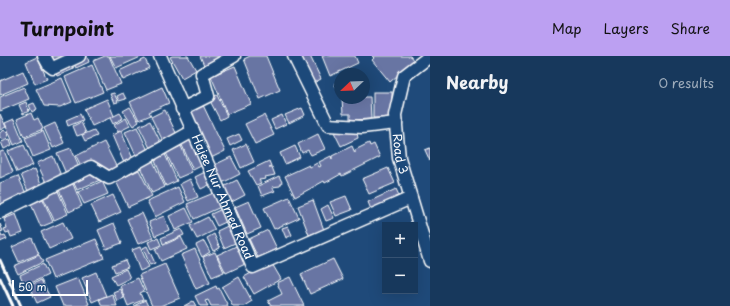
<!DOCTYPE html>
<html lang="en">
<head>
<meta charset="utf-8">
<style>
	body { margin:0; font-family:"Playpen Sans",sans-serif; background:#203f62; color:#f1f3f6 }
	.controls { position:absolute; right:12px; bottom:12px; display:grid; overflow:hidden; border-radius:0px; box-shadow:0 4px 16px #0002 }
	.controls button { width:36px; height:36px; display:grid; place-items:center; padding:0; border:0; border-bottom:1px solid #365272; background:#17385c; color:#f1f3f6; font:20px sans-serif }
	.compass { position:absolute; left:334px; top:12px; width:36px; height:36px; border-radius:50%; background:#17385c; box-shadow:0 4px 16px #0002; rotate:247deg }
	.scale { position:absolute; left:12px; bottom:10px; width:76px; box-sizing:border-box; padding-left:4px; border:2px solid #fff; border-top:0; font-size:11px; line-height:14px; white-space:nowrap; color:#fff; -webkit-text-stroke:3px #1f4a7a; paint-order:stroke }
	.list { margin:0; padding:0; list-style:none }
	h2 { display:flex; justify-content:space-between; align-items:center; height:52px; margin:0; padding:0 16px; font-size:17px }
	h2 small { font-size:13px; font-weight:400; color:#9eacbb }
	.map { position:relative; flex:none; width:430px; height:250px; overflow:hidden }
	header { display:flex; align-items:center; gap:24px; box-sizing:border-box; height:56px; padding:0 20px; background:#bca0f2; color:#111 }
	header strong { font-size:19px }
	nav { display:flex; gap:22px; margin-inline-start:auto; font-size:14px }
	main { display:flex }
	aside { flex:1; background:#17385c }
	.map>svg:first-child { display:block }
</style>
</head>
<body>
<header>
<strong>Turnpoint</strong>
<nav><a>Map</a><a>Layers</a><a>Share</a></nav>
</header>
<main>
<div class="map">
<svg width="430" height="250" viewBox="0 0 430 250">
	<rect width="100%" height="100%" fill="#1f4a7a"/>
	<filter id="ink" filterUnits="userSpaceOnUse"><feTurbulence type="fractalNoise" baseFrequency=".025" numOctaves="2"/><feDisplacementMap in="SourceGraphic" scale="8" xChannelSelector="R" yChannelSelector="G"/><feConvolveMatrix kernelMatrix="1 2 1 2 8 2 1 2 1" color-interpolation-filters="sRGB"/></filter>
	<g filter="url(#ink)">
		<g fill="#6775a3" stroke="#fff">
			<polygon points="49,0 68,0 74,13 57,20"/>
			<polygon points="70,0 87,0 89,6 76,12"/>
			<polygon points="105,0 109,0 121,28 106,34 93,5"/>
			<polygon points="110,0 143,0 116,12"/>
			<polygon points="172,0 188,0 196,14 182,22 170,1"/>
			<polygon points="200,0 219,0 220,1 204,9"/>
			<polygon points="250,0 266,0 280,34 260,43 244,3"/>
			<polygon points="294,0 310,0 321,23 308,30"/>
			<polygon points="322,0 355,0 358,7 330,20"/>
			<polygon points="372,0 410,0 414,5 390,26 372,4 374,2"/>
			<polygon points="37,1 47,23 35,28 26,6"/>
			<polygon points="145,3 149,12 123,24 119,15"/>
			<polygon points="92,9 103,36 76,47 65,21"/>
			<polygon points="235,10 251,48 227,58 211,20"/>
			<polygon points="23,15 28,27 0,39 0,25"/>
			<polygon points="62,22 72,46 60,51 44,50 36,33"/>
			<polygon points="340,23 340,35 334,28"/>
			<polygon points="24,31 29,43 0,55 0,41"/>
			<polygon points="162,31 169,47 149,56 151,59 139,64 130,46"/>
			<rect x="373" y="36" width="19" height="26"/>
			<polygon points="114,37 118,46 114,47 110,38"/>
			<polygon points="123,37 126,43 119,45 117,40"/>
			<polygon points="217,39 227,60 220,64 209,43"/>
			<polygon points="364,41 370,41 371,63 350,64 350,58 343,58 342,42"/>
			<polygon points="107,43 114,60 92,70 84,53"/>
			<polygon points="26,46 29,55 23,58 19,49"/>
			<polygon points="34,47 37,53 32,56 29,49"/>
			<polygon points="202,47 225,95 207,104 184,55"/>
			<polygon points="130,51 139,66 133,70 123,55"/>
			<polygon points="302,52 305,59 289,67 285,59"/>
			<polygon points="165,54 179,83 165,89 151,61"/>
			<polygon points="31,57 34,64 38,62 43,73 24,81 17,63"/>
			<polygon points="120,57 123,62 113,68 110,62"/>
			<polygon points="0,58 6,71 0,74"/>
			<polygon points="80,58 83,64 68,70 66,64"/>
			<polygon points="264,59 274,79 255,88 245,68"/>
			<polygon points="282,59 286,68 275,73 271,64"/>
			<polygon points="126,62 130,70 118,76 114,69"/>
			<polygon points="14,63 23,85 14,89 5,67"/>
			<polygon points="150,65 163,91 152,96 139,70"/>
			<polygon points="81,66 86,77 77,80 73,70"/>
			<polygon points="55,67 64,87 53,92 44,72"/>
			<polygon points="137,71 151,101 139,106 125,76"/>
			<polygon points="356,72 358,82 341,90 333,74"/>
			<polygon points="94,74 97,80 85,85 82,79"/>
			<circle cx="4" cy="79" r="4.5"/>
			<polygon points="43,75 51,94 33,101 25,82"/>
			<polygon points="121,75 136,110 127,114 112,79"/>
			<polygon points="239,78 242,84 230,90 227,83"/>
			<polygon points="318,78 325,93 311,99 308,94 302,97 298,88"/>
			<polygon points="193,82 205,108 193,114 181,87"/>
			<polygon points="10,83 12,89 4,93 1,86"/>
			<polygon points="104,86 120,118 104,127 94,106 82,112 76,100"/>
			<polygon points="369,87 370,90 374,88 380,101 342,120 341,118 325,127 324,125 295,141 285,120 309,109 310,111 317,107 319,111 321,110 319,106 331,100 332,103 332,100 352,90 355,97 355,94"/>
			<polygon points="246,88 254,106 241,112 233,94"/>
			<polygon points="24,89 33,109 17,116 8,95"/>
			<polygon points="181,90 192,116 178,122 166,97"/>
			<polygon points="295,90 300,101 285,108 280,97"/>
			<polygon points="71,92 81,115 67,120 57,97"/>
			<polygon points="430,92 430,105 425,94"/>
			<polygon points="4,95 13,116 0,122 0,96"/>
			<polygon points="164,96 177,125 166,130 155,105 157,104 155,100"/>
			<polygon points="53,100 64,127 49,133 37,107"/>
			<polygon points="231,101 240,118 216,130 208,112"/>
			<polygon points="153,105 165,131 152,137 140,111"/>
			<polygon points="269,105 271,110 269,111 272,111 275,119 265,121 266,123 259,124 261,127 256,129 248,115"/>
			<polygon points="388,112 395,127 369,138 362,123"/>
			<polygon points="35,113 44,135 30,140 21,119"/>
			<polygon points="91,114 100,124 77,134 72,123"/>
			<polygon points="139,114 152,140 128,151 116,125"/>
			<polygon points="207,115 213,127 201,133 195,121"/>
			<polygon points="18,120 28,142 0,154 0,127"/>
			<polygon points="279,120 282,126 280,130 272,131 275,135 262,140 258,130"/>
			<polygon points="190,123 198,141 188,145 180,128"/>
			<polygon points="237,124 245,139 228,148 221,132"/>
			<polygon points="102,125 108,138 84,148 78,136"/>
			<polygon points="73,128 82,150 69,156 59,134"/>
			<polygon points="178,131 185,146 155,161 147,145"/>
			<polygon points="396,133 403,148 374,161 368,146"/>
			<polygon points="58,135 68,158 54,164 43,141"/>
			<polygon points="216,136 223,150 194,163 187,148"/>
			<polygon points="113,139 121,156 99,166 91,149"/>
			<polygon points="346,140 352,154 336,160 330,146"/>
			<polygon points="289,141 299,162 274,173 264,152"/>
			<polygon points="43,143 53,166 41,171 31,148"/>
			<polygon points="313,144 324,174 309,179 298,150"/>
			<polygon points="249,145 261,172 247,178 235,151"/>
			<polygon points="328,149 334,162 326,165 321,153"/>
			<polygon points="186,152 193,166 175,174 169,160"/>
			<polygon points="224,152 230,164 217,170 211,158"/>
			<polygon points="142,157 153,182 138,188 127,163"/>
			<polygon points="16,158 23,177 11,181 9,176 6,177 4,173 7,172 4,163"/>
			<polygon points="164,160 169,174 155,180 149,166"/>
			<polygon points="208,161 215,174 197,183 190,170"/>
			<polygon points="63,166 71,183 49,193 41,176"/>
			<polygon points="236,166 244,183 224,192 217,175"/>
			<polygon points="114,167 122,187 106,193 98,174"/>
			<polygon points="0,168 3,175 0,176 2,180 5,179 7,183 0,186"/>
			<polygon points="288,170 292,179 286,182 282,172"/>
			<polygon points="181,173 184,179 163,188 161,182"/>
			<polygon points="268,174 279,197 260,206 249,183"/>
			<polygon points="214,178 220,192 213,195 207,182"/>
			<polygon points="181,181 187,193 161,205 155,193"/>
			<polygon points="32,182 39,198 19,206 12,191"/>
			<polygon points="158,182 161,189 151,193 148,186"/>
			<polygon points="96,183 104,202 53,223 45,204"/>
			<polygon points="204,185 210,196 202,201 196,189"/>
			<polygon points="247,185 256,203 226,217 217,199"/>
			<polygon points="147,190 155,207 150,209 143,192"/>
			<polygon points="140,191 149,211 140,215 132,194"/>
			<polygon points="195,193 210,227 196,233 181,199"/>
			<polygon points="215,196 224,216 212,221 203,201"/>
			<polygon points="39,199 43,206 18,218 14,210"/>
			<polygon points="333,203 343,223 310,238 301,218"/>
			<polygon points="125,204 128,211 115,216 112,209"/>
			<polygon points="271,206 281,223 254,238 244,221"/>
			<polygon points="43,208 48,219 25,230 20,219"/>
			<polygon points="165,208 180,242 160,250 152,250 139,219"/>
			<polygon points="126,213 130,222 116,229 111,220"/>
			<polygon points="96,216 106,240 92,246 82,222"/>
			<polygon points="239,221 252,245 244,250 233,250 222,231"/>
			<polygon points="290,221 304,250 271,250 268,245 282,238 277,227"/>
			<polygon points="78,222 89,248 85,250 63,250 55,231"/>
			<polygon points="138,222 144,235 140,237 143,244 128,250 120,230"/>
			<polygon points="41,224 50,241 37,247 29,230"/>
			<polygon points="216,230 217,233 219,232 228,250 211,250 208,244 205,245 208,250 200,250 195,240"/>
			<polygon points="120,233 124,242 117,245 113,236"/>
			<polygon points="112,238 117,250 102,250 99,243"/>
			<polygon points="145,244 148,250 134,250"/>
			<polygon points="193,245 196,250 184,250"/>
		</g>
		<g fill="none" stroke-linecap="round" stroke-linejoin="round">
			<g stroke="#fff" stroke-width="15">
				<g id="minor">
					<polyline points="44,0 49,9 53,12 79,0"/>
					<path id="s1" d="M160,0L253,211L411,142"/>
					<polyline points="294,0 328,69 362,71 396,67"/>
					<path id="s2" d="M430,0L404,20L395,59L399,102L430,205"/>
					<polyline points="182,53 208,40 202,18 234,0"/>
					<polyline points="0,156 91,111 109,122 193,75"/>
				</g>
			</g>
			<use href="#minor" stroke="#1f4a7a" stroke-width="12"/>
			<g stroke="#fff" stroke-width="3">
				<polyline points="0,204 21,250"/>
				<polyline points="0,222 13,250"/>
			</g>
		</g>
	</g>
	<g text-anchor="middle" stroke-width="3.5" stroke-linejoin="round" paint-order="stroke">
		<g font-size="12" fill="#fff" stroke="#1f4a7a">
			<text dy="4" stroke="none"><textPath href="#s2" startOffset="112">Road 3</textPath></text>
			<text dy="4" stroke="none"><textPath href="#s1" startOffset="154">Hajee Nur Ahmed Road</textPath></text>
		</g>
	</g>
</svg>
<div class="controls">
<button>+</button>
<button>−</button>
</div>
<svg class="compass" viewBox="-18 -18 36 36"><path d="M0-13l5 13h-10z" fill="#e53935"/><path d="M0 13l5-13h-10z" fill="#9eacbb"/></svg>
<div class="scale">50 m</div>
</div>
<aside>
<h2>Nearby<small>0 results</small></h2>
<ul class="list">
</ul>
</aside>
</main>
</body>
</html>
